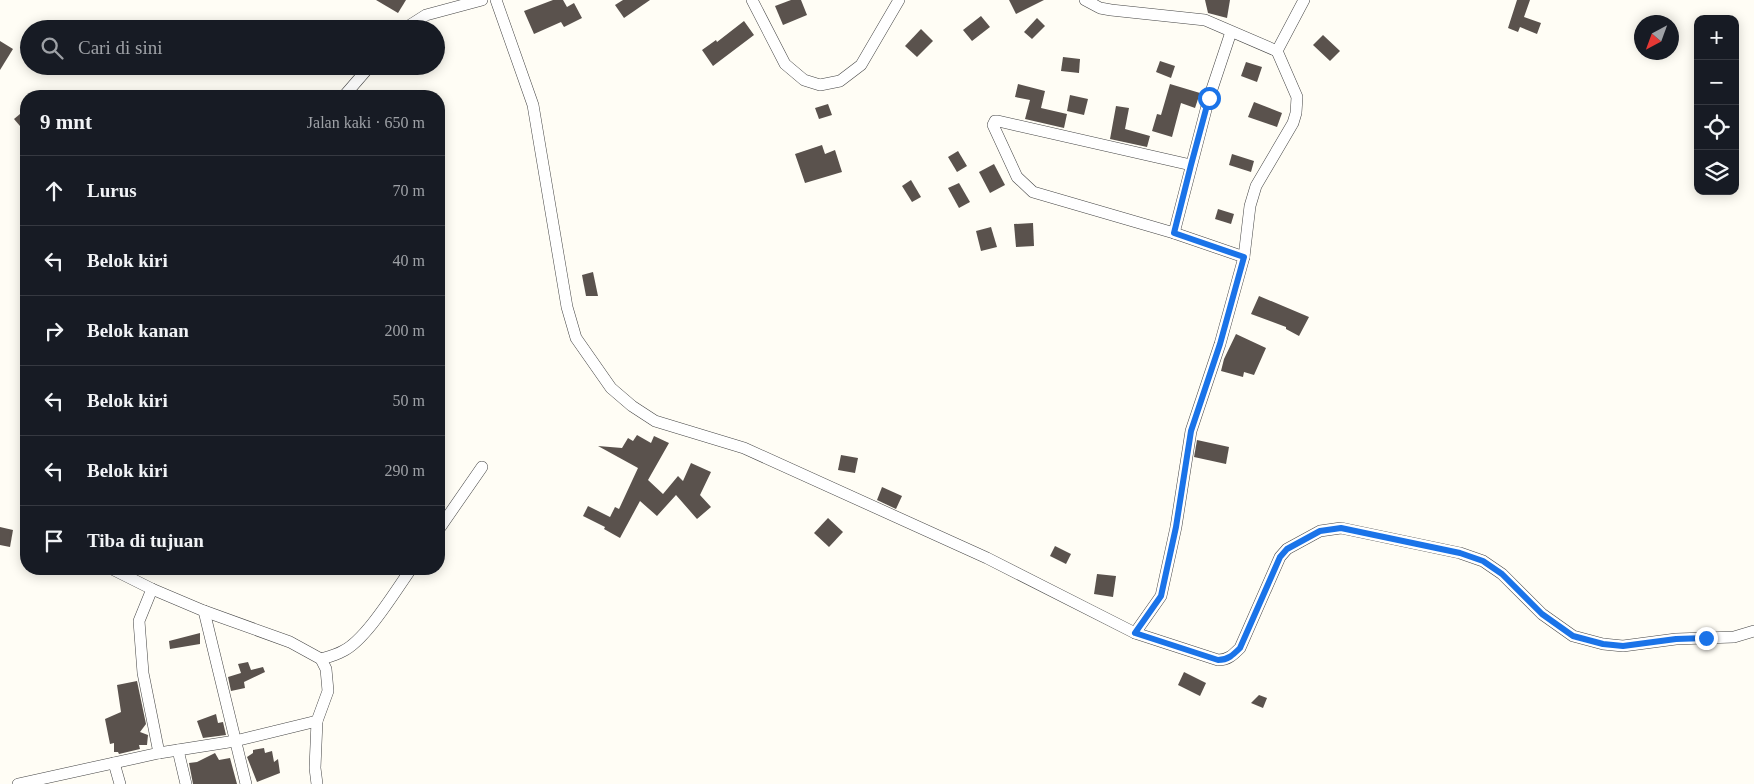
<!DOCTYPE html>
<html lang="id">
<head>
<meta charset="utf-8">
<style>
	body { margin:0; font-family:"Times New Roman",serif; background:#242831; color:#f1f3f6 }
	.controls { position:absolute; right:15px; top:15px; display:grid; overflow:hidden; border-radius:10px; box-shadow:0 2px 12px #0003 }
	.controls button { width:45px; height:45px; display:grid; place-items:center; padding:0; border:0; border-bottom:1px solid #363941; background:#171b24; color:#f1f3f6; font:25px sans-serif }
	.compass { position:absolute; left:1634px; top:15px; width:45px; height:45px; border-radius:50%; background:#171b24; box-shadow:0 2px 12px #0003; rotate:221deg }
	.stop { position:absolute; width:15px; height:15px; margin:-11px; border:4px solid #1a73e8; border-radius:50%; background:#fff }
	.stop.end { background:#1a73e8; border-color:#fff; box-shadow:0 1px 5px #0008 }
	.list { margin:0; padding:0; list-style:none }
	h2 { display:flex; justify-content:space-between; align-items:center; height:65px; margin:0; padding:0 20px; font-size:21px }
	h2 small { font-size:16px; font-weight:400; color:#9ea1a6 }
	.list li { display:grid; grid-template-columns:32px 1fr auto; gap:15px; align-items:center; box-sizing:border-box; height:70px; padding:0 20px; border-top:1px solid #363941 }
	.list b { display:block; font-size:19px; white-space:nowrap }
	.list em { font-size:16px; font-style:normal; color:#9ea1a6 }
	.icon { flex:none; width:28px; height:28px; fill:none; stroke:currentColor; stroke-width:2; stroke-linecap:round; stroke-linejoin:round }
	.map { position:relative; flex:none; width:1754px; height:784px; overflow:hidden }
	.search { position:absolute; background:#171b24; box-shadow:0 2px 12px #0003; left:20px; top:20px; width:425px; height:55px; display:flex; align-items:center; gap:12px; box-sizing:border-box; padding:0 18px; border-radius:28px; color:#9ea1a6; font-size:19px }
	.panel { position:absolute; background:#171b24; box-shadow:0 2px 12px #0003; left:20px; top:90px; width:425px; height:485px; border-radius:20px }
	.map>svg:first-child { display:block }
</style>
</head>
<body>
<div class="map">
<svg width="1754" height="784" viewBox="0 0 1754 784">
	<rect width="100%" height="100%" fill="#fffdf5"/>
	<g fill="#5a524d">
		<polygon points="376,0 406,0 398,13"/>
		<polygon points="553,0 563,0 567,7 574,3 582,18 564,27 561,22 534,34 524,11"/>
		<polygon points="623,0 650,0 624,18 615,5"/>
		<polygon points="791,0 801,0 807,15 783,25 775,6"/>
		<polygon points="1009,0 1044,0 1016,14"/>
		<polygon points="1205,0 1230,0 1227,18 1208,13"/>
		<polygon points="1517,0 1530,0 1524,17 1541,23 1537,34 1520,27 1518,32 1508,28"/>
		<polygon points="981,16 990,27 972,41 963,30"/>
		<polygon points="1037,18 1045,26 1032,39 1024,32"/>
		<polygon points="744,21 754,35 713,66 702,50 716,40 717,42"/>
		<polygon points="921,29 933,41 917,57 905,46"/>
		<polygon points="1323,35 1340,51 1330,61 1313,45"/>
		<polygon points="0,41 13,49 0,70"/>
		<polygon points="1063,57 1080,59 1079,73 1061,71"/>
		<polygon points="1160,61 1175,66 1171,78 1156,72"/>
		<polygon points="1246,62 1262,67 1257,82 1241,76"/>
		<polygon points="1018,84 1045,91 1041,108 1067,114 1064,128 1025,119 1030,100 1015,97"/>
		<polygon points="1170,84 1200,93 1195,108 1181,103 1172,137 1152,131 1157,114 1161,115"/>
		<polygon points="1070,95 1088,99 1084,115 1067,111"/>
		<polygon points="1254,102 1282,113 1277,127 1248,117"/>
		<polygon points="828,104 832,115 819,119 815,108"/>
		<polygon points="1116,106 1129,108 1125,129 1150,136 1147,147 1110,139"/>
		<polygon points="26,109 26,133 14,119"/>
		<polygon points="822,145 825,154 835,150 842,172 805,183 795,154"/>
		<polygon points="958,151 967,166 957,172 948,157"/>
		<polygon points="1232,154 1254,161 1251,172 1229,165"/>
		<polygon points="994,164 1005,185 990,193 979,172"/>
		<polygon points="911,180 921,197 912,202 902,186"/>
		<polygon points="959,183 970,202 959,208 948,188"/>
		<polygon points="1218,209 1234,214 1231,224 1215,219"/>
		<polygon points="1033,223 1034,246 1016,247 1014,224"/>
		<polygon points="991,227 997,247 981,251 976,231"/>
		<polygon points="593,272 598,296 586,296 582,275"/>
		<polygon points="1259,296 1309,317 1299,336 1286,329 1286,327 1251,314"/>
		<polygon points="1236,334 1266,348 1254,375 1244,372 1243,377 1221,371 1224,359"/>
		<polygon points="637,435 651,443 654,436 669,443 648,480 663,494 678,476 683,481 691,463 711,472 700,495 711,507 697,519 676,495 657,516 640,501 620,538 604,529 605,527 583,516 588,506 610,517 615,507 619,509 638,468 598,446 622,448 628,438 633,441"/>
		<polygon points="1197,440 1229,447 1226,464 1194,457"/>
		<polygon points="841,455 858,458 855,473 838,470"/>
		<polygon points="882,487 902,496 896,509 877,500"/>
		<polygon points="828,518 843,532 829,547 814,533"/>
		<polygon points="0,527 13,530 10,547 0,545"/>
		<polygon points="1055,546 1071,554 1066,564 1050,556"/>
		<polygon points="1097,574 1116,576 1113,597 1094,594"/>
		<polygon points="200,633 200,644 170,649 169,641"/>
		<polygon points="248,662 251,670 263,667 265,672 244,682 245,688 231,691 228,677 241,673 238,664"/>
		<polygon points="1184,672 1206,683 1200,696 1178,685"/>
		<polygon points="137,681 146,724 140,732 148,735 147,745 139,745 140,749 119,754 118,752 114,752 114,743 110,744 105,719 121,712 117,685"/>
		<polygon points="1259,695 1267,698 1263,708 1251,703"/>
		<polygon points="216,714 218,723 223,722 226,735 203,738 197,721"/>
		<polygon points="264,748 265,753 272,751 274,762 278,759 280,773 257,782 247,757 253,753 253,750"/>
		<polygon points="215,753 219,760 230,758 237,784 193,784 189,763 197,762"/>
	</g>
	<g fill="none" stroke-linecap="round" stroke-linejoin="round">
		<g stroke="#444" stroke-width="12">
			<g id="street">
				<path d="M496,0L533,105L567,307L576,338L611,388L632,406L655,421L744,448L987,558L1135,633L1218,660C1228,660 1233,655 1240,648L1280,557L1287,549L1320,531L1341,528L1460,553L1483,561L1502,574L1542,614L1573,636L1603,644L1623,646L1676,639L1734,637L1754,631"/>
				<polyline points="752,0 785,64 804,80 820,85 840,81 861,65 899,0"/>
				<polyline points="1085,0 1100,8 1111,10 1205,20 1277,51"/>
				<polyline points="404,29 426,15 482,0"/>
				<polyline points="344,96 370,66"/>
				<polyline points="1191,165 998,121 995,121 993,125 1017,177 1033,192 1174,233 1244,257"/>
				<polyline points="1174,233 1209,98 1231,32"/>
				<polyline points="439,529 482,467"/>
				<polyline points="112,569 152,589 204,611 290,642 321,659 326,669 328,691 317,721 315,768 317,784"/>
				<polyline points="152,589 139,621 143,673 159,753"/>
				<polyline points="204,611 246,784"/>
				<polyline points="1135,633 1161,596 1176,527 1191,431 1220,344 1244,257 1250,206 1256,186 1293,123 1296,113 1297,97 1277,51 1304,0"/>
				<path d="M321,659C328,657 336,655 343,651C366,640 396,590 411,569"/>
				<polyline points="178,750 186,784"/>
				<polyline points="114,763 120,784"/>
				<polyline points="18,784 159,753 235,741 317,721"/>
			</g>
		</g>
		<use href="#street" stroke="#fff" stroke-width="11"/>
	</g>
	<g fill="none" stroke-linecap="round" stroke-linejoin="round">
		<path stroke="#1a73e8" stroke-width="6" d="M1209,98L1191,165L1174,233L1244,257L1220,344L1191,431L1176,527L1161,596L1135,633L1218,660C1228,660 1233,655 1240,648L1280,557L1287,549L1320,531L1341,528L1460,553L1483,561L1502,574L1542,614L1573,636L1603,644L1623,646L1676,639L1706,638"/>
	</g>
</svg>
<div class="controls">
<button>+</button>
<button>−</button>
<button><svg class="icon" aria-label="locate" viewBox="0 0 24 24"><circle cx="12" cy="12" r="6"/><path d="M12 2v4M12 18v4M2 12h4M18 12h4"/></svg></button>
<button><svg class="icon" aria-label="layers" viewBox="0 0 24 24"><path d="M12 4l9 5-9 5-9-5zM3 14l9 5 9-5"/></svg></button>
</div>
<svg class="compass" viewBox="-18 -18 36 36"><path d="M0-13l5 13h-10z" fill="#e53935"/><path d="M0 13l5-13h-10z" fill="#9ea1a6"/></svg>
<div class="stop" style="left:1209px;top:98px"></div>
<div class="stop end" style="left:1706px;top:638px"></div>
<div class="search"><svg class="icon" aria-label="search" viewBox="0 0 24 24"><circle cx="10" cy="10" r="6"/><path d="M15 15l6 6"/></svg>Cari di sini</div>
<section class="panel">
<h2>9 mnt<small>Jalan kaki · 650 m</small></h2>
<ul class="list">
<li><svg class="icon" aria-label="ahead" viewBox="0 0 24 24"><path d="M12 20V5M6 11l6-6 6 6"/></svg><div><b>Lurus</b></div><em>70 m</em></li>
<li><svg class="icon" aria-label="left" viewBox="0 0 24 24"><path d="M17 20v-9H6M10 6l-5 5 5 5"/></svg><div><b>Belok kiri</b></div><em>40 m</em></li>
<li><svg class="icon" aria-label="right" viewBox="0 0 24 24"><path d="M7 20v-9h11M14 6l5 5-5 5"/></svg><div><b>Belok kanan</b></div><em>200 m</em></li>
<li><svg class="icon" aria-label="left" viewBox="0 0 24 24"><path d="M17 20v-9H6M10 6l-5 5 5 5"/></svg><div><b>Belok kiri</b></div><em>50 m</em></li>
<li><svg class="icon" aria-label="left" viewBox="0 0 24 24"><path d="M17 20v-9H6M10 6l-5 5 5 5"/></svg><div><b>Belok kiri</b></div><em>290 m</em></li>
<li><svg class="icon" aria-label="arrive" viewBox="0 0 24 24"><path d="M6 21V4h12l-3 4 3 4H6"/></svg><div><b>Tiba di tujuan</b></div></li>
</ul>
</section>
</div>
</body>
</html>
